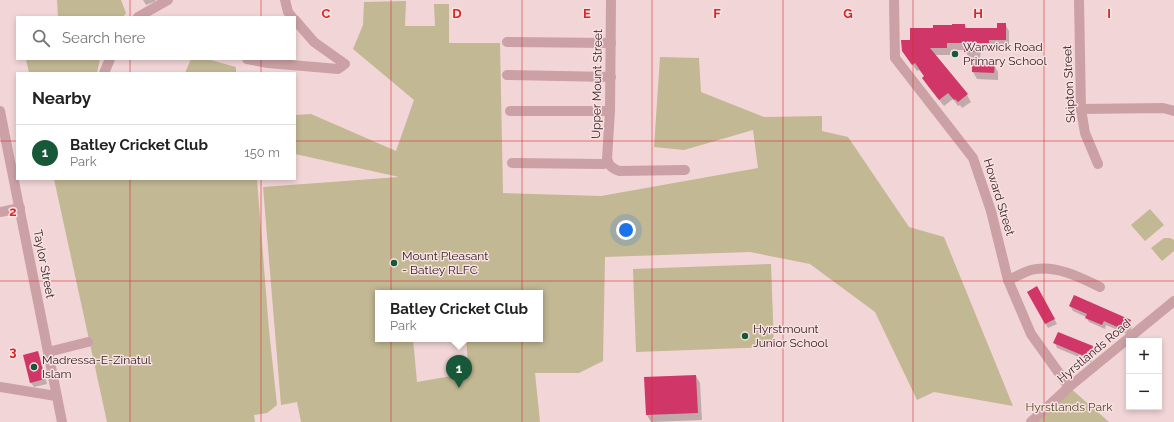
<!DOCTYPE html>
<html lang="en">
<head>
<meta charset="utf-8">
<style>
	body { margin:0; font-family:Raleway,sans-serif; background:#f6f6f6; color:#222 }
	.controls { position:absolute; right:12px; bottom:12px; display:grid; overflow:hidden; border-radius:0px; box-shadow:0 2px 6px #0003 }
	.controls button { width:36px; height:36px; display:grid; place-items:center; padding:0; border:0; border-bottom:1px solid #e0e0e0; background:#fff; color:#222; font:20px sans-serif }
	.you { position:absolute; left:626px; top:230px; width:14px; height:14px; margin:-10px; border:3px solid #fff; border-radius:50%; background:#1a73e8; box-shadow:0 0 0 6px #1a73e833 }
	.badge { display:grid; place-items:center; width:26px; height:26px; border-radius:50%; background:#175838; color:#fff; font-size:13px; font-weight:700 }
	.pin { position:absolute; translate:-50% -33px; filter:drop-shadow(0 1px 2px #0008) }
	.pin::after { content:''; position:absolute; top:21px; width:14px; height:12px; background:inherit; clip-path:polygon(0 0,100% 0,50% 100%) }
	.popup { position:absolute; left:375px; top:290px; width:168px; height:52px; box-sizing:border-box; display:grid; place-content:center; border-radius:0px; background:#fff; filter:drop-shadow(0 1px 3px #0005); font-size:13px; white-space:nowrap; color:#767676 }
	.popup b { font-size:15px; color:#222 }
	.popup::after { content:''; position:absolute; left:50%; top:100%; margin-left:-8px; border:8px solid transparent; border-top-color:#fff }
	.list { margin:0; padding:0; list-style:none }
	h2 { display:flex; justify-content:space-between; align-items:center; height:52px; margin:0; padding:0 16px; font-size:17px }
	h2 small { font-size:13px; font-weight:400; color:#767676 }
	.list li { display:grid; grid-template-columns:26px 1fr auto; gap:12px; align-items:center; box-sizing:border-box; height:56px; padding:0 16px; border-top:1px solid #e0e0e0 }
	.list b { display:block; font-size:15px; white-space:nowrap }
	.list p { margin:0; font-size:13px; white-space:nowrap; color:#767676 }
	.list em { font-size:13px; font-style:normal; color:#767676 }
	.icon { flex:none; width:22px; height:22px; fill:none; stroke:currentColor; stroke-width:2; stroke-linecap:round; stroke-linejoin:round }
	.map { position:relative; flex:none; width:1174px; height:422px; overflow:hidden }
	.search { position:absolute; background:#fff; box-shadow:0 2px 6px #0003; left:16px; top:16px; width:280px; height:44px; display:flex; align-items:center; gap:10px; box-sizing:border-box; padding:0 14px; border-radius:0px; color:#767676; font-size:15px }
	.panel { position:absolute; background:#fff; box-shadow:0 2px 6px #0003; left:16px; top:72px; width:280px; height:108px; border-radius:0px }
	.map>svg:first-child { display:block }
</style>
</head>
<body>
<div class="map">
<svg width="1174" height="422" viewBox="0 0 1174 422">
	<rect width="100%" height="100%" fill="#f2d5d6"/>
	<g fill="#c2b894" fill-rule="evenodd">
		<polygon points="57,0 121,0 126,13 123,17 58,17"/>
		<path d="M406,1L405,26H435L434,4H449V43H500L503,193L601,196L758,168L753,130L684,150L654,147L660,57L699,58L701,92L764,117L822,116V131L848,137L909,227L944,237L1013,406L934,392L917,400L875,312L810,264L750,252L605,257L603,361L579,373H535L540,422H301L297,402L281,405L263,187L399,177L295,154V115L311,114L396,151L414,100L353,49L363,25L364,2ZM378,293H540V339H466L469,373L417,382L413,339H378Z"/>
		<polygon points="26,59 100,59 97,73 29,73"/>
		<polygon points="191,59 207,59 236,67 236,73 185,73"/>
		<polygon points="54,179 257,179 269,330 277,405 267,413 254,415 255,422 107,422"/>
		<polygon points="1150,209 1164,225 1145,241 1131,225"/>
		<polygon points="1164,238 1170,238 1174,240 1174,251 1162,261 1151,248"/>
		<polygon points="771,264 774,347 636,352 633,269"/>
		<polygon points="1069,387 1109,422 1031,422"/>
	</g>
	<g fill="#0003">
		<polygon points="143,0 155,0 156,1 146,5"/>
		<polygon points="1005,24 1009,31 1009,47 992,47 992,50 981,50 980,58 969,58 965,50 951,50 950,55 934,55 967,95 971,102 962,108 960,105 958,106 953,99 944,106 927,85 923,78 925,77 919,70 917,71 903,51 911,41 934,29 965,25 967,29 998,29"/>
		<polygon points="994,65 998,72 998,80 977,79 973,72"/>
		<polygon points="1037,288 1057,324 1048,328 1028,292"/>
		<polygon points="1070,306 1130,321 1132,326 1129,335 1106,325 1105,329 1089,322 1086,317 1073,311"/>
		<polygon points="1059,333 1093,347 1095,352 1091,362 1057,348 1055,343"/>
		<polygon points="38,352 40,357 47,384 34,387 31,383"/>
		<polygon points="696,376 700,383 702,420 651,422 647,415 645,378"/>
	</g>
	<g fill="#d03667">
		<polygon points="997,23 1006,23 1006,40 989,40 989,43 977,43 977,52 964,52 964,43 947,43 947,48 930,48 968,94 958,102 955,99 954,100 948,93 939,100 922,78 924,76 915,63 912,65 902,51 901,40 910,40 910,28 933,28 933,25 952,25 952,24 965,24 965,28 997,28"/>
		<polygon points="972,63 995,64 994,73 972,72"/>
		<polygon points="1037,286 1055,319 1045,324 1027,292"/>
		<polygon points="1074,295 1131,320 1126,331 1104,321 1102,325 1085,318 1087,314 1069,306"/>
		<polygon points="1058,332 1093,346 1089,358 1053,343"/>
		<polygon points="38,351 45,379 30,383 23,355"/>
		<polygon points="696,375 698,413 646,415 644,377"/>
	</g>
	<g fill="none" stroke-linecap="round" stroke-linejoin="round">
		<g stroke="#cba1a5" stroke-width="10">
			<polyline points="285,0 288,12 292,17"/>
			<path d="M611,0L610,111L607,159C609,166 612,168 619,171L685,170"/>
			<polyline points="894,0 895,58 973,158 991,211 1008,280 1031,334 1069,387"/>
			<polyline points="1079,0 1081,109 1085,133 1098,164"/>
			<polyline points="138,17 168,0"/>
			<polyline points="507,42 611,43"/>
			<polyline points="247,59 268,63 338,69 345,64 314,42 295,20"/>
			<polyline points="104,73 110,59"/>
			<polyline points="507,75 611,77"/>
			<polyline points="1081,109 1163,108 1174,111"/>
			<polyline points="0,111 62,422"/>
			<polyline points="510,111 610,111"/>
			<polyline points="512,163 603,164 608,162"/>
			<polyline points="0,212 20,208"/>
			<path d="M1008,280C1016,277 1024,272 1031,270C1054,264 1080,277 1100,287"/>
			<polyline points="48,352 88,342"/>
			<polyline points="0,387 56,396"/>
			<polyline points="1031,422 1069,387 1174,301"/>
		</g>
	</g>
	<path fill="none" stroke="#d62828" stroke-width="1" stroke-opacity="0.55" d="M130,0V17M261,0V17M391,0V422M522,0V422M652,0V422M783,0V422M913,0V422M1044,0V422M130,59V73M261,59V73M0,141H17M295,141H1174M130,179V422M261,179V422M0,281H1174"/>
	<g fill="#175838" stroke="#fae1e2" stroke-width="1.5">
		<circle cx="955" cy="54" r="4"/>
		<circle cx="394" cy="263" r="4"/>
		<circle cx="745" cy="336" r="4"/>
		<circle cx="34" cy="367" r="4"/>
	</g>
	<g text-anchor="middle" stroke-width="3" stroke-linejoin="round" paint-order="stroke">
		<g font-size="12" fill="#342428" stroke="#fae1e2" text-anchor="start">
			<text x="963" y="51">Warwick Road<tspan x="963" dy="14">Primary School</tspan></text>
			<text x="402" y="260">Mount Pleasant<tspan x="402" dy="14">- Batley RLFC</tspan></text>
			<text x="753" y="333">Hyrstmount<tspan x="753" dy="14">Junior School</tspan></text>
			<text x="42" y="364">Madressa-E-Zinatul<tspan x="42" dy="14">Islam</tspan></text>
		</g>
		<g font-size="12" fill="#342428" stroke="#fae1e2">
			<text transform="translate(597 84) rotate(-89)" y="4">Upper Mount Street</text>
			<text transform="translate(1069 84) rotate(-93)" y="4">Skipton Street</text>
			<text transform="translate(999 197) rotate(73)" y="4">Howard Street</text>
			<text transform="translate(44 264) rotate(79)" y="4">Taylor Street</text>
			<text transform="translate(1094 351) rotate(-40)" y="4">Hyrstlands Road</text>
		</g>
		<g font-size="12" fill="#544b26" stroke="#fae1e2">
			<text x="1069" y="411">Hyrstlands Park</text>
		</g>
	</g>
	<g font-size="13" text-anchor="middle" font-weight="bold" fill="#d62828" stroke="#fae1e2" stroke-width="3" stroke-linejoin="round" paint-order="stroke">
		<text x="326" y="18">C</text>
		<text x="457" y="18">D</text>
		<text x="587" y="18">E</text>
		<text x="717" y="18">F</text>
		<text x="848" y="18">G</text>
		<text x="978" y="18">H</text>
		<text x="1109" y="18">I</text>
		<text x="13" y="216">2</text>
		<text x="13" y="356">3</text>
	</g>
</svg>
<div class="controls">
<button>+</button>
<button>−</button>
</div>
<div class="you"></div>
<div class="pin badge" style="left:459px;top:388px">1</div>
<div class="popup"><b>Batley Cricket Club</b>Park</div>
<div class="search"><svg class="icon" aria-label="search" viewBox="0 0 24 24"><circle cx="10" cy="10" r="6"/><path d="M15 15l6 6"/></svg>Search here</div>
<section class="panel">
<h2>Nearby<small></small></h2>
<ul class="list">
<li><span class="badge">1</span><div><b>Batley Cricket Club</b><p>Park</p></div><em>150 m</em></li>
</ul>
</section>
</div>
</body>
</html>
